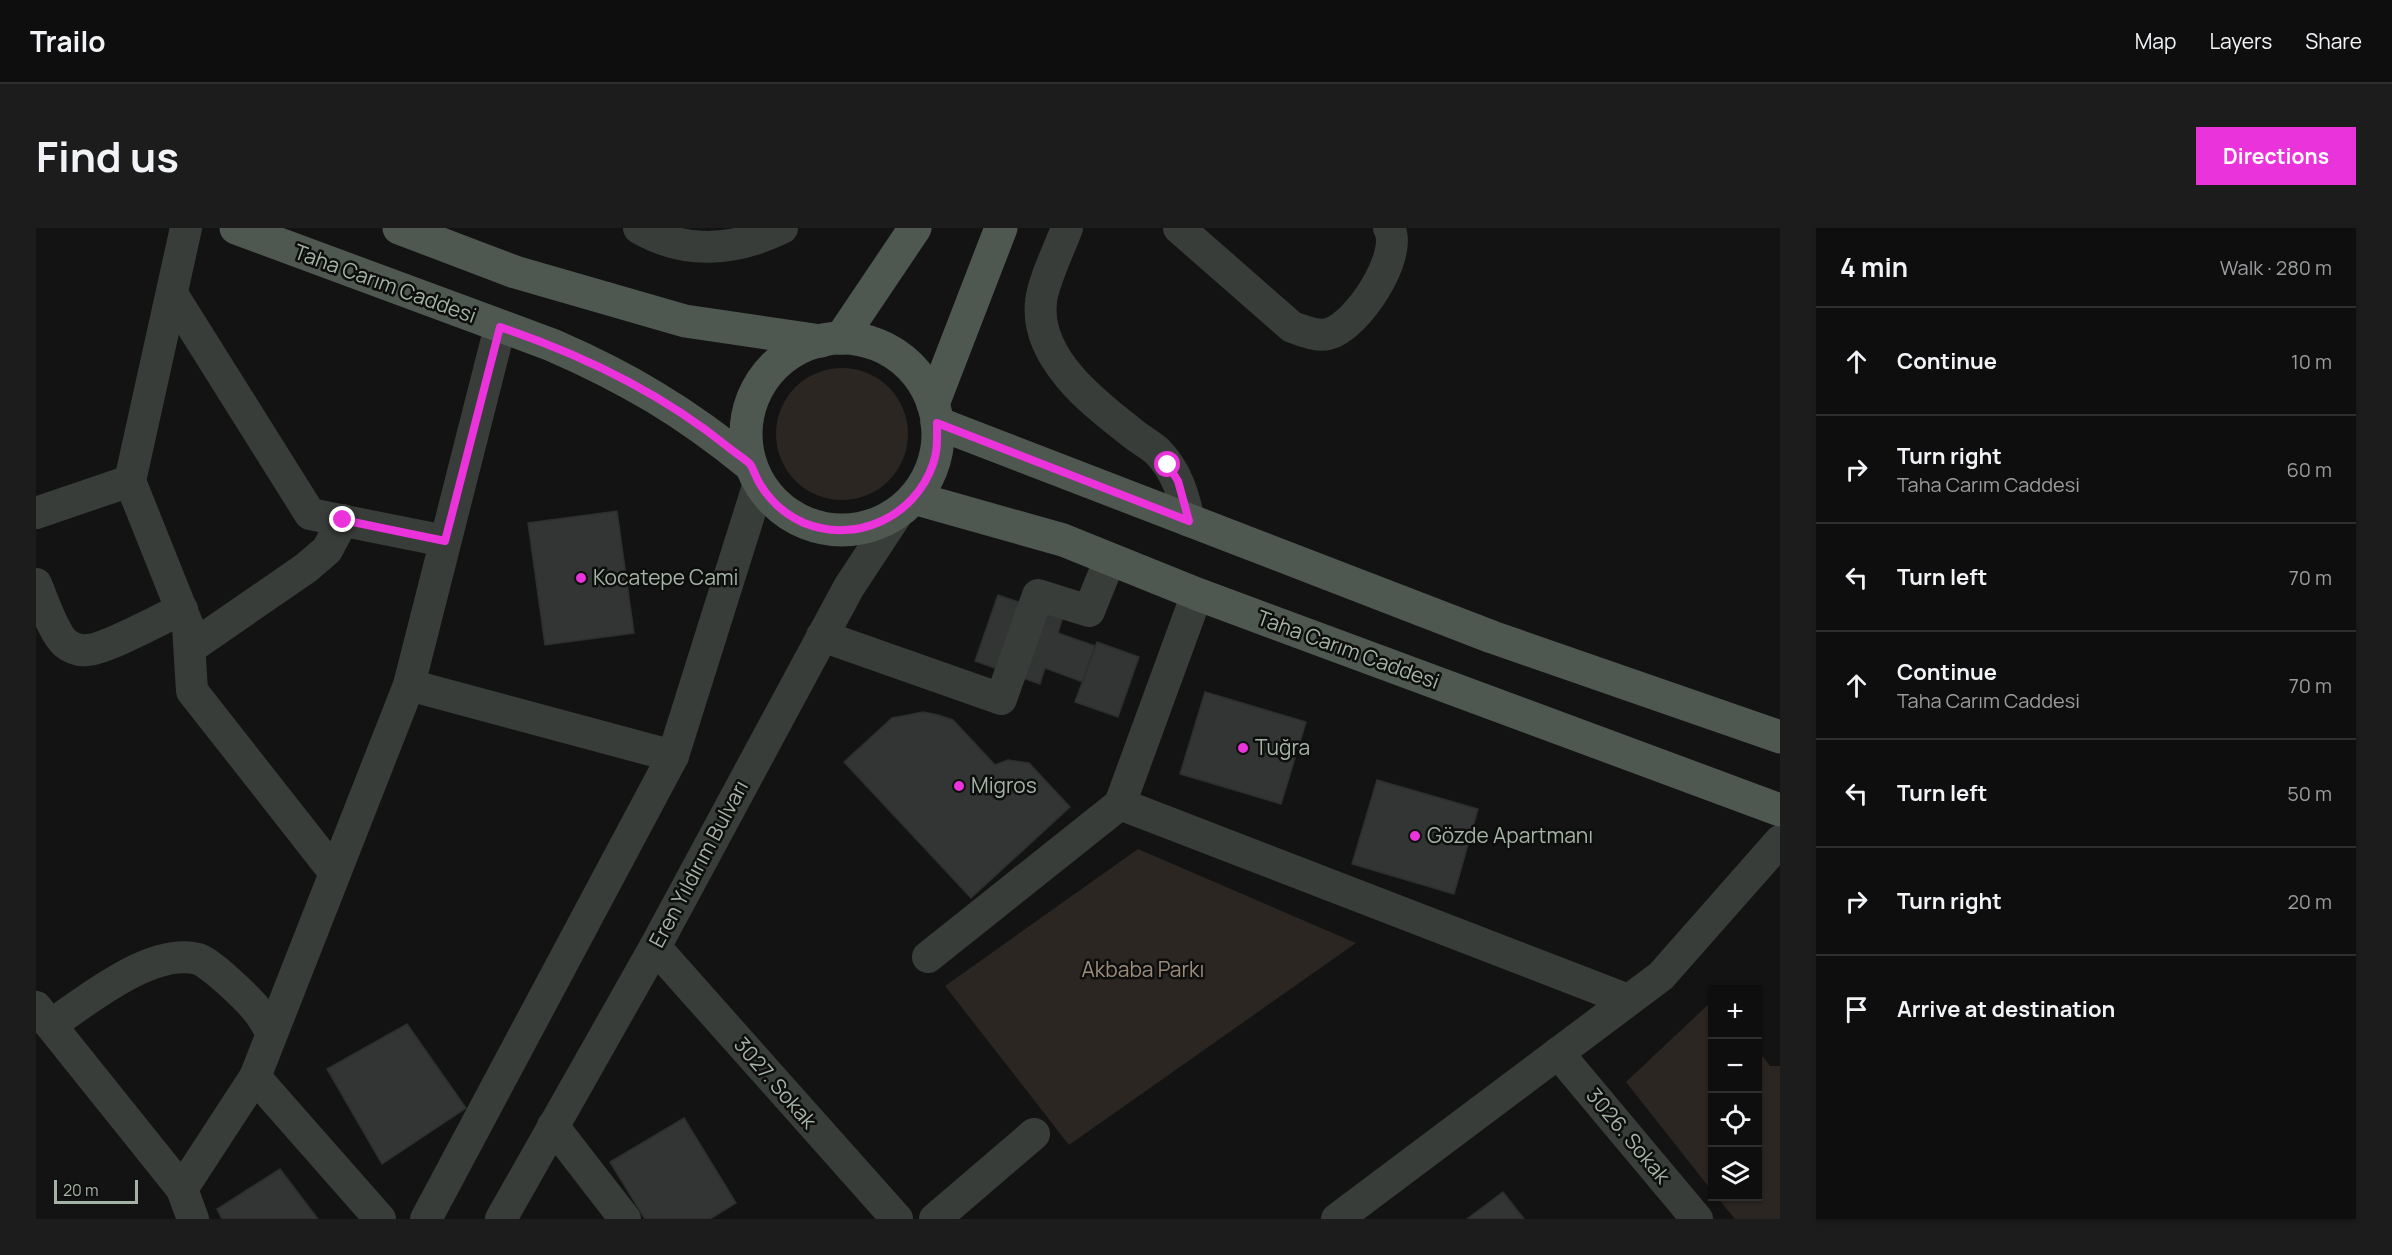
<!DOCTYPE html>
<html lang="en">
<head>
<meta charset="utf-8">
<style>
	body { margin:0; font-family:Manrope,sans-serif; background:#1c1c1c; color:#f1f3f6 }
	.controls { position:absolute; right:18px; bottom:18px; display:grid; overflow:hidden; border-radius:0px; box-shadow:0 2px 4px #0004 }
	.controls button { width:54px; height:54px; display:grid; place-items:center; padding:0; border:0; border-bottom:2px solid #2e2e2e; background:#0e0e0e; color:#f1f3f6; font:30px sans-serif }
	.scale { position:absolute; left:18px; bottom:15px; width:84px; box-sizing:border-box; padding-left:6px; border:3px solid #a4b3a5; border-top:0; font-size:16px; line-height:21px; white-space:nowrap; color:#a4b3a5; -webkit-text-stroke:4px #0d0e0d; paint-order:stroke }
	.stop { position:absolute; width:18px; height:18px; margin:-14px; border:4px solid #ea33da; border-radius:50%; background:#fff }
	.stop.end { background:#ea33da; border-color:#fff; box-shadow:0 2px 6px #0008 }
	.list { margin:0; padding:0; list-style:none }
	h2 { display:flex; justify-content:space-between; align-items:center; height:78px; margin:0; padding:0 24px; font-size:26px }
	h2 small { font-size:20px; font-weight:400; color:#9b9c9e }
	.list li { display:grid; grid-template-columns:39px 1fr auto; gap:18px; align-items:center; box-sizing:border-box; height:108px; padding:0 24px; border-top:2px solid #2e2e2e }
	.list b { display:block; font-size:22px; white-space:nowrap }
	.list p { margin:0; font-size:20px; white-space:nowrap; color:#9b9c9e }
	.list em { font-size:20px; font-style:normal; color:#9b9c9e }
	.icon { flex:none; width:33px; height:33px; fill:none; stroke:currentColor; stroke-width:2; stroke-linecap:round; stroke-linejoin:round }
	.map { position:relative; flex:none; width:1744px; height:991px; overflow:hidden; border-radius:0px }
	header { display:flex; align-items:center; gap:36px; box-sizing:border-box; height:84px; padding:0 30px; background:#0e0e0e; border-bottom:2px solid #2e2e2e }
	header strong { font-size:28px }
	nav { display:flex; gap:33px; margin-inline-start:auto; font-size:21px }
	.intro { display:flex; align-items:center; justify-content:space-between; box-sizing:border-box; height:144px; padding:0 36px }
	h1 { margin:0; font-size:42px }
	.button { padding:15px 27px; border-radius:0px; background:#ea33da; color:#fff; font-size:21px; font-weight:700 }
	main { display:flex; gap:36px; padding:0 36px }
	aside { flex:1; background:#0e0e0e; border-radius:0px; box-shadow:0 2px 4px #0004 }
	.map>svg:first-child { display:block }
</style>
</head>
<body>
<header>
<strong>Trailo</strong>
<nav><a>Map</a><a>Layers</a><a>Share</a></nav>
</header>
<div class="intro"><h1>Find us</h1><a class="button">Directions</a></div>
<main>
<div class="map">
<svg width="1744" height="991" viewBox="0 0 1744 991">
	<rect width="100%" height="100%" fill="#121312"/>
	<g fill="#2b2622">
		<circle cx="806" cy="206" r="66"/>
		<polygon points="1102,621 1320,715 1033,917 909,758"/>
		<polygon points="1676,773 1676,963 1590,854"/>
		<polygon points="1722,822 1734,838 1744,838 1744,991 1699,991 1681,969 1722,968"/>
	</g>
	<g fill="#323533" stroke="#2c2f2d" stroke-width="1.5">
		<polygon points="581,283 598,405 509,417 492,295"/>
		<polygon points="962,367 1027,389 1022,405 1059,418 1047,454 1009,440 1004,456 939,433"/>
		<polygon points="1061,414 1103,429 1082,489 1039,474"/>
		<polygon points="1169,464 1270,494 1245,576 1144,546"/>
		<polygon points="887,484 902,487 917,492 959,537 972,532 993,535 1034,579 935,670 808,534 856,490"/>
		<polygon points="1341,552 1442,581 1418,666 1316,636"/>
		<polygon points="371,796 430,880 346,936 291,841"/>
		<polygon points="648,890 700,975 674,991 609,991 574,934"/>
		<polygon points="244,941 282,991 186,991 181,981"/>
		<polygon points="1467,964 1488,991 1431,991"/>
	</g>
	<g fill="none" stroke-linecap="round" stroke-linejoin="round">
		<g stroke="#383d39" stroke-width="32">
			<polyline points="150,0 94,253 152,398 156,463 299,645"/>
			<path d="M603,0C649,27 699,23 746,0"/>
			<path d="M1031,0C1024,19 1006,56 1005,74C999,129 1056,174 1095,204C1103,211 1113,216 1121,223C1140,242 1148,267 1153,293"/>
			<path d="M1143,0L1256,99C1266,102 1281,109 1292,106C1321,99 1368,27 1353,0"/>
			<polyline points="136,66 274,286 409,313"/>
			<polyline points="0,285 94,253"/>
			<path d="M0,356C7,372 17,404 29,415C35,420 43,423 51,422C68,422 127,390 146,381"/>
			<polyline points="786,408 965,471 1002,367 1053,383 1074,331"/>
			<polyline points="154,420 270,340 291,322 307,292"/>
			<polyline points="373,457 637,528"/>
			<polyline points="1084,576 1592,772"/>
			<polyline points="619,719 861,991"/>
			<polyline points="892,729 1084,576 1161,366"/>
			<polyline points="0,779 146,961 219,849 373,457 464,99"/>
			<path d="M15,797C51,772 116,719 162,731C174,734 212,771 221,782C227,789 231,798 236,805"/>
			<polyline points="1522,825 1661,991"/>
			<polyline points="219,849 344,991"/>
			<polyline points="517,898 589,991"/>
			<polyline points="146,961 157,991"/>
			<polyline points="390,991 637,528 723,255"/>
			<polyline points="465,991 619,719 813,359 863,283"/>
			<polyline points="899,991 998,906"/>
			<polyline points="1301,991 1625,748 1744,613"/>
		</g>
		<g stroke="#4f5751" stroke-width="33">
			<path d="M200,0L516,117C592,150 649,184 714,237"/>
			<polyline points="363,0 479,44 649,93 785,113"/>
			<polyline points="805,110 879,0"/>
			<circle cx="806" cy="206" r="96"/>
			<polyline points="897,176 965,0"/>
			<polyline points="901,195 1456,409 1744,509"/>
			<polyline points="878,270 1027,312 1161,366 1744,582"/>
		</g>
	</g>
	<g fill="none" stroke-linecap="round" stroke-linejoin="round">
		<path stroke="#ea33da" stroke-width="8" d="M307,292L409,313L464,99C547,127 624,164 692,219C699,225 708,230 714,236C718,242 720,250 724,256C734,273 750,287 768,295C820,316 879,289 897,236C902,223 901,209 901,195L1153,293L1142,253L1132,237"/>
	</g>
	<g fill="#ea33da" stroke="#0d0e0d" stroke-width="2">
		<circle cx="545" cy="350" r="6"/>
		<circle cx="1207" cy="520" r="6"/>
		<circle cx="923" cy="558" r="6"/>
		<circle cx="1379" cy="608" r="6"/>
	</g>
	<g text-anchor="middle" stroke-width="5" stroke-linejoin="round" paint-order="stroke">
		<g font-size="21" fill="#a4b3a5" stroke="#0d0e0d">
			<text transform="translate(349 56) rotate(20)" y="7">Taha Carım Caddesi</text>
			<text transform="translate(1312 422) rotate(20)" y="7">Taha Carım Caddesi</text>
			<text transform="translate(663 636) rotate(-62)" y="7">Eren Yıldırım Bulvarı</text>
			<text transform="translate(739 855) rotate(49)" y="7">3027. Sokak</text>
			<text transform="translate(1592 908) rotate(50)" y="7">3026. Sokak</text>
		</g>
		<g font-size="21" fill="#a4b3a5" stroke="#0d0e0d" text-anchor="start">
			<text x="557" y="357">Kocatepe Cami</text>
			<text x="1219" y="527">Tuğra</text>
			<text x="935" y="565">Migros</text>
			<text x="1391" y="615">Gözde Apartmanı</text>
		</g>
		<g font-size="21" fill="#9e8c7b" stroke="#0d0e0d">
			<text x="1107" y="749">Akbaba Parkı</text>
		</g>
	</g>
</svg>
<div class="controls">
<button>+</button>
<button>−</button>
<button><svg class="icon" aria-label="locate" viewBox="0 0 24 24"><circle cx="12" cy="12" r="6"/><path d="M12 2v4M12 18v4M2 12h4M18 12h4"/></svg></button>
<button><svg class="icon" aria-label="layers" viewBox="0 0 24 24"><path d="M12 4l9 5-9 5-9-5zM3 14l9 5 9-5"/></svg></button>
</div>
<div class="scale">20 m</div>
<div class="stop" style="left:1132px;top:237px"></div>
<div class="stop end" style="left:307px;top:292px"></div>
</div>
<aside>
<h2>4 min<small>Walk · 280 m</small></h2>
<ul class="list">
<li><svg class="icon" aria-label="ahead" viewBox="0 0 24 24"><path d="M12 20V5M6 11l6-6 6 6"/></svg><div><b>Continue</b></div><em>10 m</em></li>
<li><svg class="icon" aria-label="right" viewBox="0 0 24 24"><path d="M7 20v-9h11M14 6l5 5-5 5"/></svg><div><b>Turn right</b><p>Taha Carım Caddesi</p></div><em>60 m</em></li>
<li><svg class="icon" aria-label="left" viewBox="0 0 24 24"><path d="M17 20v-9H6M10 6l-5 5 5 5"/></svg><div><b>Turn left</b></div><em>70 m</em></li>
<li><svg class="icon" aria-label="ahead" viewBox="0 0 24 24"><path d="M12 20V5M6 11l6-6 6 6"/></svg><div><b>Continue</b><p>Taha Carım Caddesi</p></div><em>70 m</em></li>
<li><svg class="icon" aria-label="left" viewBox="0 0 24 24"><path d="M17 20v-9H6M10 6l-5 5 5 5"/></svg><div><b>Turn left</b></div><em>50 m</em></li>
<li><svg class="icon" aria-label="right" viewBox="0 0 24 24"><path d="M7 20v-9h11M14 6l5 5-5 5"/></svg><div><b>Turn right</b></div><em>20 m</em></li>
<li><svg class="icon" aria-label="arrive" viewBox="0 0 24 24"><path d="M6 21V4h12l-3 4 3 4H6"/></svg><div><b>Arrive at destination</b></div></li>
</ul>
</aside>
</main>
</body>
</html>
